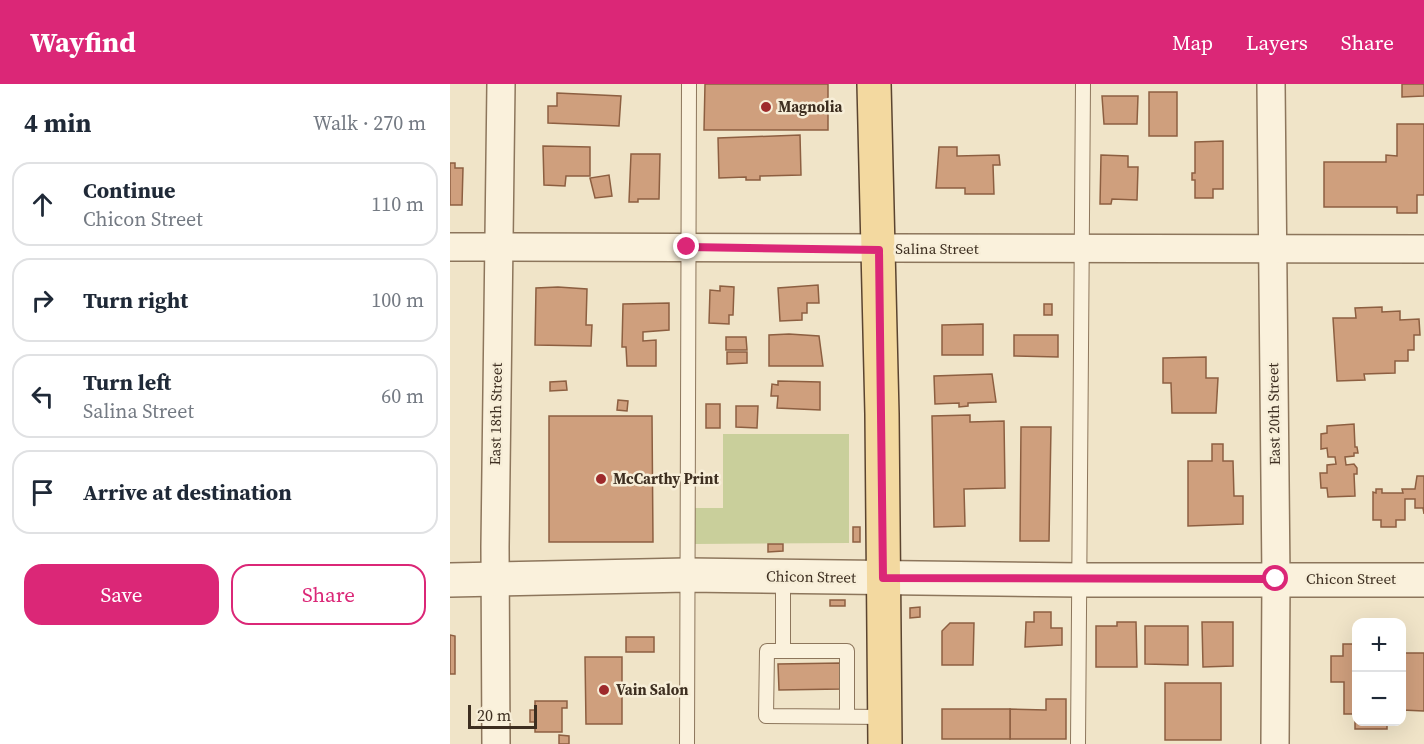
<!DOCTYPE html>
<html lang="en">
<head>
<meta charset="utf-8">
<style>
	body { margin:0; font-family:"Source Serif 4",serif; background:#f2f2f3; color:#1f2937 }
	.controls { position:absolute; right:18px; bottom:18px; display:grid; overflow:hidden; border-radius:12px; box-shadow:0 6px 24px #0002 }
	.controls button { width:54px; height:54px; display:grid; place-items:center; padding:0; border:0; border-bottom:2px solid #e0e1e3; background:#fff; color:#1f2937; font:30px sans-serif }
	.scale { position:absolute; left:18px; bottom:15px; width:69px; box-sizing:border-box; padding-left:6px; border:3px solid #3d2e20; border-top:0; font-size:16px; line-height:21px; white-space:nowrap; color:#3d2e20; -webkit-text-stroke:4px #f7eed8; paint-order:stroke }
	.stop { position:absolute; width:18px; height:18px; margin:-14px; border:4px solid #db2777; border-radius:50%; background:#fff }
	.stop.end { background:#db2777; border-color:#fff; box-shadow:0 2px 6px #0008 }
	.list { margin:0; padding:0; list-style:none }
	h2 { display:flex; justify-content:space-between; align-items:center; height:78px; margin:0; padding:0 24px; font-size:26px }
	h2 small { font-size:20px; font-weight:400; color:#747a83 }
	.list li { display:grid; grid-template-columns:39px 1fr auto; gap:18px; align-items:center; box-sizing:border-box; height:84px; margin:0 12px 12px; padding:0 12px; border:2px solid #e0e1e3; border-radius:18px }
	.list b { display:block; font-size:22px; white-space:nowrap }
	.list p { margin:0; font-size:20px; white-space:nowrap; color:#747a83 }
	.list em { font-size:20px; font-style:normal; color:#747a83 }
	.actions { display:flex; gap:12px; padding:18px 24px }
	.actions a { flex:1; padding:14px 0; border:2px solid #db2777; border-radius:18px; text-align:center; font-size:21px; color:#db2777 }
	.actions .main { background:#db2777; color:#fff }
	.icon { flex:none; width:33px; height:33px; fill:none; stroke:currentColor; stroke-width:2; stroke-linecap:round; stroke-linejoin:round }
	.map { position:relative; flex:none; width:974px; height:660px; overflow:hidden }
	header { display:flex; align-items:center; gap:36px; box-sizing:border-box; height:84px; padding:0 30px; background:#db2777; color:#fff }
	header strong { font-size:28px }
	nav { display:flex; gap:33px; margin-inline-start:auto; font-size:21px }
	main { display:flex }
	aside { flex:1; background:#fff }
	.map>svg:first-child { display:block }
</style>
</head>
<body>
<header>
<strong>Wayfind</strong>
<nav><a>Map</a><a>Layers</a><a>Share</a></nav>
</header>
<main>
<aside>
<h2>4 min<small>Walk · 270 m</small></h2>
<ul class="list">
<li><svg class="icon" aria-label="ahead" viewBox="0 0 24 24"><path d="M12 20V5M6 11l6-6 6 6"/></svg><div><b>Continue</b><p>Chicon Street</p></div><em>110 m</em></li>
<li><svg class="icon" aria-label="right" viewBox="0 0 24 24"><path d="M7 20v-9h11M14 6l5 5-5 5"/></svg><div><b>Turn right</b></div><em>100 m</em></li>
<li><svg class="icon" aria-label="left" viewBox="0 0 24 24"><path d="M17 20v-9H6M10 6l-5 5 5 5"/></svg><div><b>Turn left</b><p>Salina Street</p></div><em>60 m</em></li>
<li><svg class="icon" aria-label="arrive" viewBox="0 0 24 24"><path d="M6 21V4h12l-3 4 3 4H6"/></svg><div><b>Arrive at destination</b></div></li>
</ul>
<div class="actions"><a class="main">Save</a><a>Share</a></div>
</aside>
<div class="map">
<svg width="974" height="660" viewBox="0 0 974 660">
	<rect width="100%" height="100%" fill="#f0e4c8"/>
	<polygon fill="#c9cf9b" points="273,350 399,350 399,459 244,460 243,424 273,424"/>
	<g fill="#cf9f7d" stroke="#8d5f41" stroke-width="1.5">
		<polygon points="255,0 378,0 378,46 254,46"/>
		<polygon points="952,0 974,0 974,12 952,13"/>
		<rect x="699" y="8" width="28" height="44"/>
		<polygon points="107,9 171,12 169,42 98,39 98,22 107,22"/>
		<polygon points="652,12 688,12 687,40 654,40"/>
		<polygon points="947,40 974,40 974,111 967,111 967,129 947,129 947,123 874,123 874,78 936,78 936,71 947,72"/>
		<polygon points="350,51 351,91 310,92 310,96 296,96 296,93 269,94 268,54"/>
		<polygon points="773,57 773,105 763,105 763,114 745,114 745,96 742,96 742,89 745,89 745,58"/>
		<polygon points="93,62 140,63 140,92 116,92 115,102 94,101"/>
		<polygon points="489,63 507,63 507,72 549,71 550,81 543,81 544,110 515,110 515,104 486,104"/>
		<polygon points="181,70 210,70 209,115 188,115 188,118 179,118"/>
		<polygon points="651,71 678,72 678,83 688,83 687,116 662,115 661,120 650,120"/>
		<polygon points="0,79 5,79 5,84 13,84 12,121 0,121"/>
		<polygon points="159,91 162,112 145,114 140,94"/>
		<polygon points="368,201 369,219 357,219 357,229 352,229 352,236 330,237 328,204"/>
		<polygon points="270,202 284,203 283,231 279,231 279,240 259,239 260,206 270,207"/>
		<polygon points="108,203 137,205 136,241 142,241 141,262 85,261 86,204"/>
		<polygon points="219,219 219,246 193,248 193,257 206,256 206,282 177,282 176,263 172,263 173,220"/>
		<rect x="594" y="220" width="8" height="11"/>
		<polygon points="932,223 932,228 950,227 950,236 969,235 970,251 964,251 964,266 958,266 958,277 945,277 945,289 914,290 915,296 887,297 883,234 906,234 905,224"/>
		<polygon points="533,240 533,271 492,271 492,241"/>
		<polygon points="339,250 369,252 373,282 319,282 319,251"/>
		<polygon points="564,251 608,251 608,273 564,272"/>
		<polygon points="276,253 296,253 297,266 276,266"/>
		<polygon points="277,268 297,268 297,279 277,280"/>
		<polygon points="756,273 756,294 768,294 766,329 722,329 721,299 713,299 713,274"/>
		<polygon points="542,290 546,318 518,319 518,322 509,323 509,319 485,320 484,292"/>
		<polygon points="116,297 117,306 100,307 100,298"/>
		<polygon points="328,297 370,298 370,326 327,324 328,312 321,312 322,300 328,301"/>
		<polygon points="168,316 178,317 177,327 167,326"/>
		<rect x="256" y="320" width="14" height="24"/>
		<polygon points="286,322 308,322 307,344 286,343"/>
		<polygon points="520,331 520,338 554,337 555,404 514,405 515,442 484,443 482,332"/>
		<polygon points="99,332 202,332 203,458 99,458"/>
		<polygon points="904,340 905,363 907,363 908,369 904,369 904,372 895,373 896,381 904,380 907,384 907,390 904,390 905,412 878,413 877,404 871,404 870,389 877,389 877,381 886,380 885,373 878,373 877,364 871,365 871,350 877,349 877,342"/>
		<polygon points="571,343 601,343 599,457 570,457"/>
		<polygon points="762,360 773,360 773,377 783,377 784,412 793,412 793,440 738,442 738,377 762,377"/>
		<polygon points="967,392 974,392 974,430 973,424 965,424 965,415 955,415 955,436 946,436 946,443 931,443 931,436 923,436 923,408 926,409 926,405 932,405 932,409 953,409 952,405 965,405"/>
		<rect x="403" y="443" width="7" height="15"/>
		<polygon points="318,460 333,460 333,467 318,468"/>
		<rect x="380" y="516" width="15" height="6"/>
		<polygon points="470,523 470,533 460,534 460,524"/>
		<polygon points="584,528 601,528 601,544 612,544 612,561 575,563 576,538 584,538"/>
		<polygon points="667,538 686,538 687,583 646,583 646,542 667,542"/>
		<polygon points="752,538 783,538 783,582 753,583"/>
		<polygon points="500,539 524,539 523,581 492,581 492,547"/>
		<polygon points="695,542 738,542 738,581 695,580"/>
		<polygon points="0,551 5,552 5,590 0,590"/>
		<rect x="176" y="553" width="28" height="15"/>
		<polygon points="893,560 906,560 906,638 937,638 937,645 905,645 905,630 894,630 894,598 881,598 881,572 893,572"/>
		<polygon points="952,569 974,569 974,627 952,626"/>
		<polygon points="135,573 172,573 172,640 136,640"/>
		<polygon points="391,579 391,605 329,606 328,580"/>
		<rect x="715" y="599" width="56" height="57"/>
		<polygon points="596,615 616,615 616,655 560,655 560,625 596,626"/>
		<polygon points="85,617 117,617 117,624 112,624 112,648 85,648 85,638 80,638 80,626 85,626"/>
		<rect x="492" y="625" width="68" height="30"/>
		<polygon points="109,651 119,652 119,660 109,660"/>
	</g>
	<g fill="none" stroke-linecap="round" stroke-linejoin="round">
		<g stroke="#8d765c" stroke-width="16">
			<g id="service">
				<polyline points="333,492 333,567 317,567 316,632 435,633"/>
				<polyline points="333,567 397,567 397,632"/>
				<polyline points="237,660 239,0"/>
				<polyline points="628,660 633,0"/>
			</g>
		</g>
		<g stroke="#8d765c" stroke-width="30">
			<g id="minor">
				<polyline points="821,0 826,495 825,660"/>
				<polyline points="0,163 974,165"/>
				<polyline points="46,660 45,463 51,0"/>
			</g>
		</g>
		<g stroke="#8d765c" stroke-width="36">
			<polyline id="tertiary" points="0,496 237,491 630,496 974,496"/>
		</g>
		<g stroke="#5b4430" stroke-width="36">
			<polyline id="primary" points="424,0 432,330 435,660"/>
		</g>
		<use href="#service" stroke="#faf1dc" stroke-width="14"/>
		<use href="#minor" stroke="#faf1dc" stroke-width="27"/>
		<use href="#tertiary" stroke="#faf1dc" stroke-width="33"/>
		<use href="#primary" stroke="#f3d9a0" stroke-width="33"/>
	</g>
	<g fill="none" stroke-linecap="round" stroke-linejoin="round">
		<polyline stroke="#db2777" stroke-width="8" points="237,163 429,166 433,494 826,495"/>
	</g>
	<g fill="#9e2a2b" stroke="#f7eed8" stroke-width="2">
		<circle cx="316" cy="23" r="6"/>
		<circle cx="151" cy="395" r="6"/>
		<circle cx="154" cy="606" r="6"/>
	</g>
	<g text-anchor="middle" stroke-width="5" stroke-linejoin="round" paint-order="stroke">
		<g font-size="15" font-weight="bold" fill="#3d2e20" stroke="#f7eed8" text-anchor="start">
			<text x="328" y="28">Magnolia</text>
			<text x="163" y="400">McCarthy Print</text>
			<text x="166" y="611">Vain Salon</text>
		</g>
		<g font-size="15" fill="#3d2e20" stroke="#f7eed8">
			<text x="487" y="170">Salina Street</text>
			<text transform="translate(46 330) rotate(-89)" y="5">East 18th Street</text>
			<text transform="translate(824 330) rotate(-91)" y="5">East 20th Street</text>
			<text transform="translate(361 493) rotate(1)" y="5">Chicon Street</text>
			<text x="901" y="500">Chicon Street</text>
		</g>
	</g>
</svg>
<div class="controls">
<button>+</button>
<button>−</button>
</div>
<div class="scale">20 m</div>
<div class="stop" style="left:826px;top:495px"></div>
<div class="stop end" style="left:237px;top:163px"></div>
</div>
</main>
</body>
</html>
